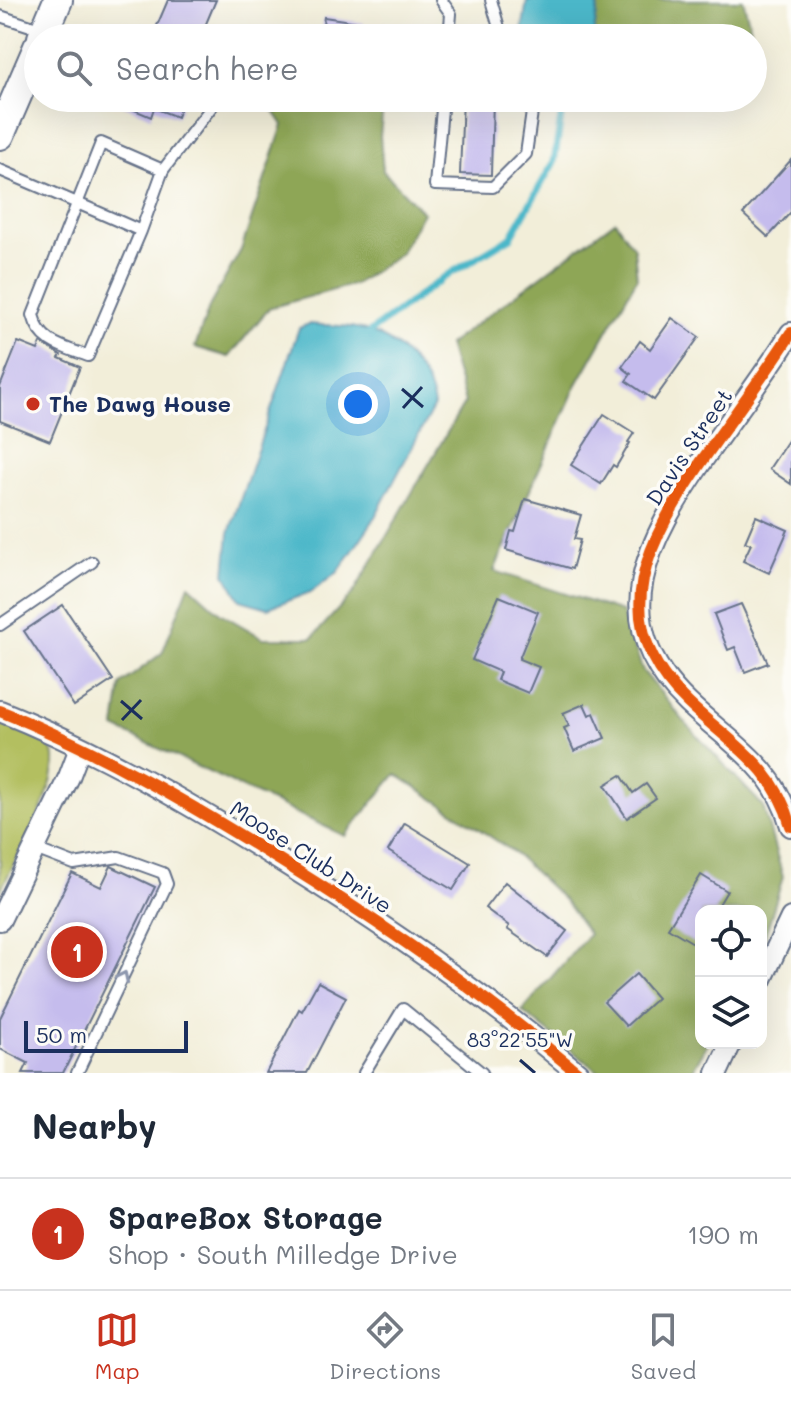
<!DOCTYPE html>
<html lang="en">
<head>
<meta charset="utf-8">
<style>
	body { margin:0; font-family:Mali,sans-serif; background:#f6f6f7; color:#1f2937 }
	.controls { position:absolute; right:24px; bottom:24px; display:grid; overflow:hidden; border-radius:16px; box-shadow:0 8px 32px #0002 }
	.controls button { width:72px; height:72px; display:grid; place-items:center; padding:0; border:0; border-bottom:2px solid #e0e1e3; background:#fff; color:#1f2937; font:40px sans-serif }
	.scale { position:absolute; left:24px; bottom:20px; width:164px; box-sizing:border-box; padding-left:8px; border:4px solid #1b2f5e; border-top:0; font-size:22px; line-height:28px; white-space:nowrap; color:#1b2f5e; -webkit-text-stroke:6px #fdfcf7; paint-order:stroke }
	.you { position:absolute; left:358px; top:404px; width:28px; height:28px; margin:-20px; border:6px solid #fff; border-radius:50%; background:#1a73e8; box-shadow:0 0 0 12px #1a73e833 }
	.badge { display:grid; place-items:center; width:52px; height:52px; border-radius:50%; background:#c8321e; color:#fff; font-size:26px; font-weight:700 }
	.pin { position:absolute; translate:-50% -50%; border:4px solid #fff; box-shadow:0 2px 8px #0006 }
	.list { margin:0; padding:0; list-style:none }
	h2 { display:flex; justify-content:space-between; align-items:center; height:104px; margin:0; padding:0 32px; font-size:34px }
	h2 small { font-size:26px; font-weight:400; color:#747a83 }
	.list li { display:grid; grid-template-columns:52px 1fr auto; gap:24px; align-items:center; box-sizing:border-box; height:112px; padding:0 32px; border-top:2px solid #e0e1e3 }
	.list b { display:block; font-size:30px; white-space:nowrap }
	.list p { margin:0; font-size:26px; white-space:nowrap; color:#747a83 }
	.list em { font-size:26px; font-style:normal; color:#747a83 }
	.icon { flex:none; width:44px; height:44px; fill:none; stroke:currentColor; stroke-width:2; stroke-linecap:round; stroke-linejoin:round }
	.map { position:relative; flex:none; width:791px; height:1073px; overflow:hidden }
	.search { position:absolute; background:#fff; box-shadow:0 8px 32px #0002; left:24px; right:24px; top:24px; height:88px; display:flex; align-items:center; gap:20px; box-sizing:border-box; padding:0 28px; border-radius:44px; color:#747a83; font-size:30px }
	.sheet { height:216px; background:#fff }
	nav { display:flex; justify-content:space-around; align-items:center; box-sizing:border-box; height:112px; border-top:2px solid #e0e1e3; background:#fff; font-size:22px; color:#747a83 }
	nav a { display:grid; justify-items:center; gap:4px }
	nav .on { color:#c8321e }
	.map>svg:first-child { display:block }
</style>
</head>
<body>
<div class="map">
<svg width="791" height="1073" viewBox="0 0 791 1073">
	<rect width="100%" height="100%" fill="#fdfcf7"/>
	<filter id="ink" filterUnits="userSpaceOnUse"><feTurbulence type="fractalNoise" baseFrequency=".0125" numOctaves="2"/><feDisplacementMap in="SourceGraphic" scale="16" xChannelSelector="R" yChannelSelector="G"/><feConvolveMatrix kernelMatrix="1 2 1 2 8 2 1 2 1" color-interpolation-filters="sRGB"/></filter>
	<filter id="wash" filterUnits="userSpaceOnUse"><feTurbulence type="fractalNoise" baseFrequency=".006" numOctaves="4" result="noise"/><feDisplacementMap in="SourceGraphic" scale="32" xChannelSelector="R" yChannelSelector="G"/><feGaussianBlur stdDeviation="1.8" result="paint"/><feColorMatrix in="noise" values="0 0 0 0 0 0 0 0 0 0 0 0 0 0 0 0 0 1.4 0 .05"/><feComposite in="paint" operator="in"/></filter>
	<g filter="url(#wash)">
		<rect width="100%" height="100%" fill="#f2eed9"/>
		<path fill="#b3bf61" stroke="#677760" stroke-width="2" d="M0,720C16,727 40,732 50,746C70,773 14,862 0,891Z"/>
		<g fill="#8ea657" stroke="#546a5a" stroke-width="2">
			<polygon points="599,0 743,0 751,29 741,38 593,38"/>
			<polygon points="265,98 350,98 383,107 380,136 383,171 423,212 400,254 355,284 269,308 229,357 195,347 210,305 241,250 283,125"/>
			<polygon points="615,221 634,248 637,278 576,386 494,571 622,612 643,671 687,725 763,806 783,877 761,949 761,911 701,911 701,1043 708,1043 691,1073 600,1073 522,1011 589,934 564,900 512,851 396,774 345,836 115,728 121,684 162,653 189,585 220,613 263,638 312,638 354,592 465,402 448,345"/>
		</g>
		<g fill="#4cb7c9" stroke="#347394" stroke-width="2">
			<polygon points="527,0 599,0 593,38 521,38"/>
			<path d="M309,324C327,326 348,325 365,330C399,341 429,371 434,406L371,524L338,572L311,592L268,608L240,600L225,574L229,533L299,328Z"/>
		</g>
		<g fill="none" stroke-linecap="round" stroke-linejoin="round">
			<polyline stroke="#4cb7c9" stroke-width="7" points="370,332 443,278 511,237 554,162 564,98"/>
		</g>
		<g id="blocks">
			<g fill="#c5bced">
				<polygon points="168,0 216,0 200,38 180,38 156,28"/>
				<polygon points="324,17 364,23 361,38 321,38"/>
				<polygon points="106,98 184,98 177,117 154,108 151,117"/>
				<polygon points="463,98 493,98 491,175 460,174"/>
				<polygon points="791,160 791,212 768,237 743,214"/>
				<polygon points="672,318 699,337 654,400 626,381 631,374 622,367 640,341 650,349"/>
				<polygon points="18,342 38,350 41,343 61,355 59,358 80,367 50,441 0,421 0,387"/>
				<polygon points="604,414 634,433 628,442 630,443 616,467 613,465 601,484 571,465"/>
				<polygon points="791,436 791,484 769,469"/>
				<polygon points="525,499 581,515 574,539 580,540 572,569 506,550 511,531 515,532"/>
				<polygon points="756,516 788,530 769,573 743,561 751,544 745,542"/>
				<polygon points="499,596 538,612 519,659 539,667 528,693 497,680 500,672 472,660"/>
				<polygon points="741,604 768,663 745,672 735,647 728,650 714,614"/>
				<polygon points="63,605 113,680 74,706 24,631"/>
				<polygon points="584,704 589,715 594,713 605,738 574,751 564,728 569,726 563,713"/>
				<polygon points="621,775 633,793 646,784 656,798 627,818 605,785"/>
				<polygon points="405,823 470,863 453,890 388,851"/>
				<polygon points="111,866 155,887 63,1073 23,1073 28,1063 0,1049 0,1018 72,873 101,887"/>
				<polygon points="701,875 727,891 715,911 701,911 701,934 695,944 668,928"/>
				<polygon points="505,882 567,931 547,957 507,929 509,926 485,908"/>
				<polygon points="636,974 657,998 626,1026 604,1002"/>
				<polygon points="318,982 346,997 307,1073 266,1073 299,1009 302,1011"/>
			</g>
		</g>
	</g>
	<g filter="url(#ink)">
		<use href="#blocks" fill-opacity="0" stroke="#667289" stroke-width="2"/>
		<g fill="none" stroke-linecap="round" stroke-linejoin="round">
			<g stroke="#667289" stroke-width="14">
				<g id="lane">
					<polyline points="441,0 451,14 449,38"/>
					<polyline points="491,0 502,38"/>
					<polyline points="0,16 43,30"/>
					<polyline points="443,98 435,185 493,187 526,154 534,98"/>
					<path d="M0,170C47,190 94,210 141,231L88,356C63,347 40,343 33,315L101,143L163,170L141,231"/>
					<polyline points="163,170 216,101"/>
					<polyline points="0,625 92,562"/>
					<polyline points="35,849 74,864 119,857 163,873 167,884 77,1073"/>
					<polyline points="364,1073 403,1009 482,1073"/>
				</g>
			</g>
			<g stroke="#667289" stroke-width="24">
				<g id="street">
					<path d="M791,333C764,376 733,416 704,458C649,539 601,620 688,703C731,744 774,765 791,826"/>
					<path d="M0,711C100,751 192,805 283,862C386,926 485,995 578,1073"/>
					<polyline points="0,920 69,777 80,748"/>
					<polyline points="761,981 791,918"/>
					<polyline points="717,1073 731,1043"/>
				</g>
			</g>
			<g stroke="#667289" stroke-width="32">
				<g id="secondary">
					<polyline points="42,38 58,0"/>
					<polyline points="0,135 38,47"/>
				</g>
			</g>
			<use href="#lane" stroke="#fff" stroke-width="10"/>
			<use href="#street" stroke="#fff" stroke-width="20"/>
			<use href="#secondary" stroke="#fff" stroke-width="28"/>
			<g stroke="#fdfcf7" stroke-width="17">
				<g id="cycleway">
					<path d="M791,333C764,376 733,416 704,458C649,539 601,620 688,703C731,744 774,765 791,826"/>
					<path d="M0,711C100,751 192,805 283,862C386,926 485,995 578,1073"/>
				</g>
			</g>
			<use href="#cycleway" stroke="#e8590c" stroke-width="12"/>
		</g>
		<defs><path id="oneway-chevron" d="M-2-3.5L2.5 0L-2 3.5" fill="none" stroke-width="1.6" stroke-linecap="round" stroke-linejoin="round" transform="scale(2)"/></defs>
		<use stroke="#8d97ae" href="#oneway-chevron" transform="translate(123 977) rotate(-65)"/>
	</g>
	<path fill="none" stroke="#1b2f5e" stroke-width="3" d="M402,389L423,407M403,408L422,387M121,701L142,719M122,720L141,700M520,1060L535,1073"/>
	<circle fill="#c8321e" stroke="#fdfcf7" stroke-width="3" cx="33" cy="404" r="8"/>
	<g text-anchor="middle" stroke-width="7" stroke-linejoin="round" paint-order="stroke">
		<g font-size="22" font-weight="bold" fill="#1b2f5e" stroke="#fdfcf7" text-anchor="start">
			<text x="49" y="412">The Dawg House</text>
		</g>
		<g font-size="22" fill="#1b2f5e" stroke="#fdfcf7">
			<text transform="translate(689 447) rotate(-56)" y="8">Davis Street</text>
			<text transform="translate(311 857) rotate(33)" y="8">Moose Club Drive</text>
		</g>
	</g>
	<g font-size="20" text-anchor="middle" fill="#1b2f5e" stroke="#fdfcf7" stroke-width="7" stroke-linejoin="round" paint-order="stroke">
		<text x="520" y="1047">83°22'55"W</text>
	</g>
</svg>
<div class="controls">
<button><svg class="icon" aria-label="locate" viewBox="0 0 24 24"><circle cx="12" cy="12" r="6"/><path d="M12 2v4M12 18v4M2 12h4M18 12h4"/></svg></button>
<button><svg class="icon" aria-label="layers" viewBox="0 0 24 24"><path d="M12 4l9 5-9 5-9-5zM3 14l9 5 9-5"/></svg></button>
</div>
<div class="scale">50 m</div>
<div class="you"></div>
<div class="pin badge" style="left:77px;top:952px">1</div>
<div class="search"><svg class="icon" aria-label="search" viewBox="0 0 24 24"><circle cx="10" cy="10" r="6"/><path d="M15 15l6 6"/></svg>Search here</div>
</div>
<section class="sheet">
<h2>Nearby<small></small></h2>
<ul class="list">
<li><span class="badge">1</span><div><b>SpareBox Storage</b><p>Shop · South Milledge Drive</p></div><em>190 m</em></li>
</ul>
</section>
<nav>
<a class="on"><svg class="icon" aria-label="map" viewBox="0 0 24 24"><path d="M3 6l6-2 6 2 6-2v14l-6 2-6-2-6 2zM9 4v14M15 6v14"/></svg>Map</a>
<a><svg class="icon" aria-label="directions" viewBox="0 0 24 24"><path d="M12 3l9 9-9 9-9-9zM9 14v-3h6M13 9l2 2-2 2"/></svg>Directions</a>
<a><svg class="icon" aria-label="saved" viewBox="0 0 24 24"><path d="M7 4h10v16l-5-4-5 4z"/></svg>Saved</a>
</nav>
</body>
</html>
